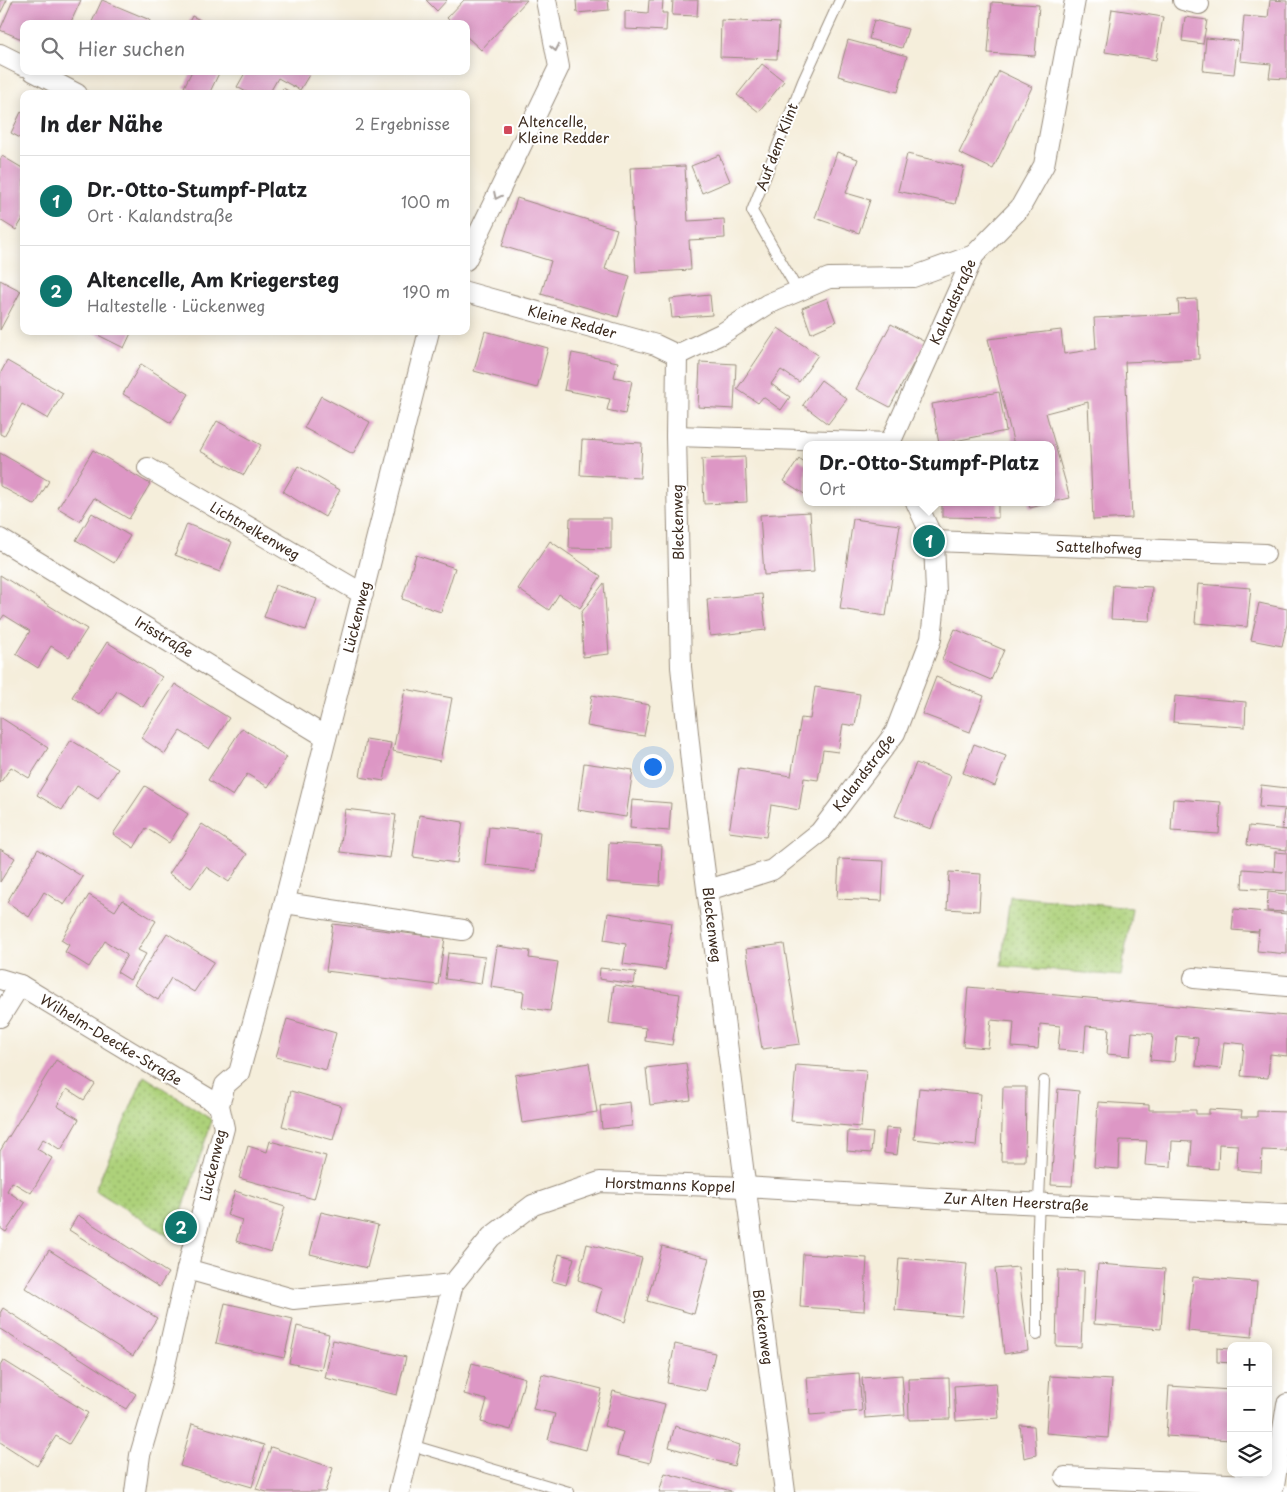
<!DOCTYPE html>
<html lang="de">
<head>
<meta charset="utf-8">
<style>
	body { margin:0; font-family:"Playpen Sans",sans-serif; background:#f2f2f2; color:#202124 }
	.controls { position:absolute; right:15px; bottom:15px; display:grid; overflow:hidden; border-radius:10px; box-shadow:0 2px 12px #0003 }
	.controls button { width:45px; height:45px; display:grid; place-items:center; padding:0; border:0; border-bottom:1px solid #e0e0e0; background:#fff; color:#202124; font:25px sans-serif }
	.you { position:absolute; left:652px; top:766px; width:18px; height:18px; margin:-12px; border:4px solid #fff; border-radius:50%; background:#1a73e8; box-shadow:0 0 0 8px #1a73e833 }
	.badge { display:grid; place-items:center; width:32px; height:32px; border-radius:50%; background:#0f766e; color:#fff; font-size:16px; font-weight:700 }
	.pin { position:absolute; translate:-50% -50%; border:2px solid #fff; box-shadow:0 1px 5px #0006 }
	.popup { position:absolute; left:803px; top:441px; width:252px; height:65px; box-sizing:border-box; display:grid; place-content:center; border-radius:10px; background:#fff; filter:drop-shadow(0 1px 4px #0005); font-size:16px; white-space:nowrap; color:#757577 }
	.popup b { font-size:19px; color:#202124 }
	.popup::after { content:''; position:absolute; left:50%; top:100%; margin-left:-10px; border:10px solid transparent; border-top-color:#fff }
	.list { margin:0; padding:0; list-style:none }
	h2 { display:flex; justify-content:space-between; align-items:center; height:65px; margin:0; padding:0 20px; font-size:21px }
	h2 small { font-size:16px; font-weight:400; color:#757577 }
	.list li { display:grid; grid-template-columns:32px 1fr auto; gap:15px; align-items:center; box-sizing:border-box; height:90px; padding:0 20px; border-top:1px solid #e0e0e0 }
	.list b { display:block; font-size:19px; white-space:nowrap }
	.list p { margin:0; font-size:16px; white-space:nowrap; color:#757577 }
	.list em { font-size:16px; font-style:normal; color:#757577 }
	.icon { flex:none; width:28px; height:28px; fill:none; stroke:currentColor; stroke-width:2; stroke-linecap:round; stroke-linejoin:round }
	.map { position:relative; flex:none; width:1287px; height:1492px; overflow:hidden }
	.search { position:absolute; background:#fff; box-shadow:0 2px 12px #0003; left:20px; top:20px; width:450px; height:55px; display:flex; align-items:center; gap:12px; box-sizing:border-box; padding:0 18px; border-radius:10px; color:#757577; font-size:19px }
	.panel { position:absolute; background:#fff; box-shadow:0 2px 12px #0003; left:20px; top:90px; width:450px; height:245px; border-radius:10px }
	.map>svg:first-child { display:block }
</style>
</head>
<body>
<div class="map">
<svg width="1287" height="1492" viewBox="0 0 1287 1492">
	<defs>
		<pattern id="park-dots" width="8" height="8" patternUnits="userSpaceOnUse" patternTransform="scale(1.25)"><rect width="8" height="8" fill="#add17a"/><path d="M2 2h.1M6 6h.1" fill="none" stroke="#8eaa63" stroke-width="1.8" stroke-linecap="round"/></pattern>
	</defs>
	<rect width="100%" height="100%" fill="#fff"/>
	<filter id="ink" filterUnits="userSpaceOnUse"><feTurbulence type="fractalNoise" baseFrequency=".02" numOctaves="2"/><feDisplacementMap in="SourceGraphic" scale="10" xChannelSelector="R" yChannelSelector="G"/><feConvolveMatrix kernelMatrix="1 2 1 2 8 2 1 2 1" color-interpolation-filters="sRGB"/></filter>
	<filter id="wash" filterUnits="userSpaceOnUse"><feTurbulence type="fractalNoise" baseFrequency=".0096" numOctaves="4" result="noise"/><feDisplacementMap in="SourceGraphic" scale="20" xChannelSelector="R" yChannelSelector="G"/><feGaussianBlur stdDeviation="1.12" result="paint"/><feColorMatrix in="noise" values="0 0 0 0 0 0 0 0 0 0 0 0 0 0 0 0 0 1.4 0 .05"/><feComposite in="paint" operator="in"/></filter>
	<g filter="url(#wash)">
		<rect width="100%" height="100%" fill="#f5eedb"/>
		<g fill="url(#park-dots)" stroke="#747e4c">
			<polygon points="1010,896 1132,908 1121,976 1001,966"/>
			<polygon points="144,1076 212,1120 173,1239 95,1190"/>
		</g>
		<g id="blocks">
			<g fill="#dd97c5">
				<polygon points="0,0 7,0 0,14"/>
				<polygon points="13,0 81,0 70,24 24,24 24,40 0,30"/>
				<polygon points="102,0 150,20 148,24 91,24"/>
				<polygon points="426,0 447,0 437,11"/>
				<polygon points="464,0 527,0 481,50 466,36 466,24 453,24 447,18"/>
				<polygon points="576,0 608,0 609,10 577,13"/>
				<polygon points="649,0 663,0 662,13 667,13 666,31 625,29 625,11 648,13"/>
				<polygon points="673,0 698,0 697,16 672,15"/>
				<polygon points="1270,0 1287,1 1287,79 1269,78 1271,64 1240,61 1244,16 1268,18"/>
				<polygon points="992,2 1039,5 1035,56 988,53"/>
				<polygon points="1112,9 1163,17 1156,60 1105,52"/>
				<polygon points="192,16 208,24 188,24"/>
				<polygon points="1185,17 1207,20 1203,44 1182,41"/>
				<polygon points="721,20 779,23 777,59 720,57"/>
				<polygon points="874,20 908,29 902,48 869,39"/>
				<polygon points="1206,38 1238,41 1234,74 1203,71"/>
				<polygon points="848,40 907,56 898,92 838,76"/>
				<polygon points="762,64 784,81 759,112 737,95"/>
				<polygon points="192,71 220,71 209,94 199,94 184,87"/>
				<polygon points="246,71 302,71 309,75 300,90 278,78 269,94 250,94 237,87"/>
				<polygon points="999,71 1032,87 993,169 959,153"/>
				<polygon points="283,88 294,94 280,94"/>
				<polygon points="21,112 24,114 24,140 11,133"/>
				<polygon points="837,152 858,159 846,193 870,200 859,233 815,218"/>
				<polygon points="907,154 964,167 955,204 898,191"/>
				<polygon points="719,155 730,181 702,193 691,166"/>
				<polygon points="2,156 24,169 24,217 16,230 0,220 0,160"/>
				<polygon points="685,166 688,221 724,219 725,238 689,240 691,270 636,273 630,168"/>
				<polygon points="517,198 617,229 605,269 630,276 618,317 541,294 551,261 502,246"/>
				<polygon points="0,280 21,291 0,330"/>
				<polygon points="710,295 712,315 672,318 670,299"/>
				<polygon points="827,298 836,322 811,333 802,308"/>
				<polygon points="1197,299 1199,359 1125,362 1132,518 1093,520 1088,402 1046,413 1070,498 1052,502 1052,445 1014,445 988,339 1061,330 1064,354 1096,349 1094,318 1179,314 1178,300"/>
				<polygon points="891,324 925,342 890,407 856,389"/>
				<polygon points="778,328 818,355 799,382 781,370 771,384 790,397 781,410 763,397 758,403 737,389"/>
				<polygon points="90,331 132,331 124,348"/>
				<polygon points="485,331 548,348 537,388 474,371"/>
				<polygon points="572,353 618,362 614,377 632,381 625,414 607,410 610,399 564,390"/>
				<polygon points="7,361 63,393 48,419 22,404 4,436 0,434 0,374"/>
				<polygon points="700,362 736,364 734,409 698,407"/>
				<polygon points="141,364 189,394 171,423 123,394"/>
				<polygon points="821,380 847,399 828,424 803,405"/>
				<polygon points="999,392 1006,431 939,444 932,404"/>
				<polygon points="321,396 370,422 353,454 304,428"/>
				<polygon points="217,421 261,445 244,475 200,451"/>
				<polygon points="582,440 642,443 640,478 580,475"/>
				<polygon points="93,450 150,484 129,519 94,498 80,521 58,508"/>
				<polygon points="0,453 49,481 35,505 0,486"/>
				<polygon points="745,457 747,502 704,504 702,459"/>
				<polygon points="799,459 806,464 806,495 784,481"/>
				<polygon points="298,466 340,490 325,517 283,492"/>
				<polygon points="942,502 998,502 998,518 942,517"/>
				<polygon points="1028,502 1050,502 1050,503 1030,508"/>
				<polygon points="810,512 814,572 764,575 760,515"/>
				<polygon points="92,513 130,536 114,563 76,540"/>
				<polygon points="570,518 611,518 611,549 569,548"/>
				<polygon points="853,519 900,525 886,616 840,609"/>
				<polygon points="187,524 232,542 220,572 175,555"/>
				<polygon points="550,541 601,576 580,608 559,594 549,610 518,589"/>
				<polygon points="416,555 455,568 441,612 402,599"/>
				<polygon points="0,575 87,629 69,657 51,646 38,668 16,654 30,631 4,615 0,621"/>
				<polygon points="604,583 609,654 583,657 581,613"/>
				<polygon points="1198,584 1251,588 1247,627 1195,623"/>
				<polygon points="275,585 317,599 306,630 264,617"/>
				<polygon points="1113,585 1152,587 1150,621 1111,619"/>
				<polygon points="762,594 766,630 710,636 707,599"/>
				<polygon points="1259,603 1287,609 1287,624 1282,646 1251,640"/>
				<polygon points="955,629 1004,650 991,680 942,659"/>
				<polygon points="107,642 162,677 143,707 117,691 101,715 72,697"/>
				<polygon points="936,677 984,696 970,732 922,714"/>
				<polygon points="175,684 229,718 209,749 180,731 165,754 141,738"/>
				<polygon points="815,687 860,694 855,726 843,724 838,752 823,750 818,780 804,778 799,810 771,805 766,837 729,832 739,768 791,776 801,718 810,719"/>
				<polygon points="405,689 452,698 440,761 393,751"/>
				<polygon points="592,695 650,705 644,736 587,726"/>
				<polygon points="1175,696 1246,702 1245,727 1173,722"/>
				<polygon points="0,717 48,748 29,778 11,767 0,783"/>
				<polygon points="242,728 287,757 268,787 247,774 233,796 208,780"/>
				<polygon points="366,739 391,743 384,781 360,777"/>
				<polygon points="71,740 118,769 98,799 77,786 62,810 37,795"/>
				<polygon points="974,744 1006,756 995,786 963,773"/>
				<polygon points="584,763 633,770 626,817 578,810"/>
				<polygon points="916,763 951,776 931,829 895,816"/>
				<polygon points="1261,785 1287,788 1287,809 1259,807"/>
				<polygon points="145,786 188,814 169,843 146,828 134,848 113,834"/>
				<polygon points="1173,799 1221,802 1219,834 1171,831"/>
				<polygon points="632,800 671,803 669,831 630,828"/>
				<polygon points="345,809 396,815 390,858 340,852"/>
				<polygon points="1284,810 1287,811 1287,830 1282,829"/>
				<polygon points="419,815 463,822 457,863 413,857"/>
				<polygon points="202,824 247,854 229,882 206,867 191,888 169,874"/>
				<polygon points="1249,826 1287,830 1287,850 1247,845"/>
				<polygon points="489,827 540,832 536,871 485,865"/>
				<polygon points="609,843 662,846 660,886 607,882"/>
				<polygon points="0,849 15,858 0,882"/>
				<polygon points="38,849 83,877 64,905 44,892 29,917 7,902"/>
				<polygon points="1275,852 1287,853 1287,891 1242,888 1243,869 1284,872 1274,871"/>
				<polygon points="839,859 884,861 882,901 837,899"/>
				<polygon points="949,872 981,874 979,911 947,909"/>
				<polygon points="1268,892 1287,894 1287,912 1267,911"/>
				<polygon points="89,895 115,911 122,900 156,921 138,950 146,954 130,980 117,972 127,955 105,941 89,967 65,952 69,945 61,940"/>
				<polygon points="1234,909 1287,914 1287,954 1257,951 1259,929 1258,932 1232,930"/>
				<polygon points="608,913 672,923 665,970 623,964 626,944 604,940"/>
				<polygon points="333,924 445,938 438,985 326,971"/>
				<polygon points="167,933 214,962 194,992 171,978 158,1000 134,985"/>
				<polygon points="784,944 800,1044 762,1049 746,949"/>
				<polygon points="497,946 530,951 529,958 558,962 550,1011 522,1007 524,992 491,987"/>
				<polygon points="448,953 485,957 481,984 445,979"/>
				<polygon points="600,968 636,972 634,984 599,979"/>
				<polygon points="614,985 680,994 672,1045 645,1041 646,1028 609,1023"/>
				<polygon points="968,987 1287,1016 1287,1056 1270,1054 1268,1078 1241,1076 1244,1044 1224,1042 1221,1069 1196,1066 1198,1038 1177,1036 1174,1062 1150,1060 1153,1034 1132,1032 1130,1056 1107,1054 1109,1028 1086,1026 1084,1052 1058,1050 1060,1026 1040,1024 1038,1049 1012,1047 1014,1022 991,1020 988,1048 963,1046"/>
				<polygon points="287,1019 336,1033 326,1070 276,1057"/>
				<polygon points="56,1060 95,1084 84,1100 67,1089 57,1106 79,1119 61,1150 43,1139 37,1149 52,1158 31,1193 12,1182 7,1191 25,1203 6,1232 0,1228 0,1151"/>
				<polygon points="589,1063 597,1112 522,1123 515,1075"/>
				<polygon points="686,1063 691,1100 650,1105 646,1068"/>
				<polygon points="796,1065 866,1070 861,1127 791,1121"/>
				<polygon points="1003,1087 1026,1087 1025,1161 1001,1161"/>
				<polygon points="919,1088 981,1094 976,1146 914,1139"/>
				<polygon points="1058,1089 1079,1091 1072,1186 1051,1185"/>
				<polygon points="291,1091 342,1106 333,1140 282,1126"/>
				<polygon points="630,1102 632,1126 602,1129 600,1106"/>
				<polygon points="1098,1102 1149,1105 1149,1110 1196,1110 1196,1114 1209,1114 1209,1109 1242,1111 1241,1117 1257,1117 1257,1111 1287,1112 1287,1151 1262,1150 1261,1172 1237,1170 1238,1145 1219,1144 1218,1169 1190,1167 1192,1142 1172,1141 1171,1167 1145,1165 1147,1141 1120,1140 1119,1169 1094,1167"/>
				<polygon points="886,1128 900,1129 897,1155 884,1153"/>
				<polygon points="848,1131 873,1133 871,1153 847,1151"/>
				<polygon points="270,1141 326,1156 314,1199 239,1178 248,1146 267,1152"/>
				<polygon points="235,1191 285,1207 271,1252 236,1241 242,1220 227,1215"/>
				<polygon points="321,1212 378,1225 367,1268 310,1254"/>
				<polygon points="78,1215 168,1273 159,1287 69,1230"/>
				<polygon points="587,1244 642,1258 625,1322 596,1311 602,1289 578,1280"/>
				<polygon points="662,1246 709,1258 694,1314 647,1301"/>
				<polygon points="49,1250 157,1318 133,1356 25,1288"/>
				<polygon points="559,1254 574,1258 566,1285 552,1281"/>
				<polygon points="803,1254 867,1258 864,1311 800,1307"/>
				<polygon points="899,1258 967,1264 962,1316 895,1310"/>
				<polygon points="1098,1264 1165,1269 1161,1329 1094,1324"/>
				<polygon points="1018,1267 1028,1350 1004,1354 995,1269"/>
				<polygon points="1058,1270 1084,1271 1081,1347 1056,1346"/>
				<polygon points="1193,1277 1257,1282 1252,1337 1188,1331"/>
				<polygon points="225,1303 293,1319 284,1358 216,1343"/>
				<polygon points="3,1308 136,1394 126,1409 0,1329 0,1313"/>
				<polygon points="297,1326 329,1334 321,1370 289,1363"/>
				<polygon points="333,1340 406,1357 397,1395 325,1378"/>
				<polygon points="675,1344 715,1353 706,1391 667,1383"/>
				<polygon points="1217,1348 1231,1349 1231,1363 1217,1362"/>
				<polygon points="3,1360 88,1413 69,1444 56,1436 37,1466 0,1442 0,1365"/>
				<polygon points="472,1363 525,1378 511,1430 481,1422 487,1400 464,1394"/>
				<polygon points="1229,1369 1231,1370 1231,1389 1228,1389"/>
				<polygon points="859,1373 862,1411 810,1415 807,1377"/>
				<polygon points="542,1374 602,1389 586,1450 548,1440 555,1414 533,1409"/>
				<polygon points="902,1375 905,1415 865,1418 862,1378"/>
				<polygon points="1050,1376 1112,1380 1108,1438 1046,1433"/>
				<polygon points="949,1378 950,1419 909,1420 908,1379"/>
				<polygon points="996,1383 999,1418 956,1421 954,1386"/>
				<polygon points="1169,1386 1231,1390 1231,1440 1166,1436"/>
				<polygon points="613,1391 665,1404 650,1463 617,1455 623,1432 604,1426"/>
				<polygon points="192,1424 264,1445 252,1487 180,1466"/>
				<polygon points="1020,1425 1034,1426 1036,1455 1024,1458"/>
				<polygon points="675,1426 740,1445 734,1466 669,1447"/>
				<polygon points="271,1447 333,1468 325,1492 267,1492 256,1489"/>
				<polygon points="665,1473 731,1491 731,1492 659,1492"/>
			</g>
		</g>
	</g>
	<g filter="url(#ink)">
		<use href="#blocks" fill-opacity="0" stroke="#988c7c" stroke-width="1"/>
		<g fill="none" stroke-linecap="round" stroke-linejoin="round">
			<g stroke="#988c7c" stroke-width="12">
				<g id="lane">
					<polyline points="798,291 752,211 803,81 840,0"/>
					<polyline points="1037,1335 1037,1248 1044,1081"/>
					<polyline points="411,1445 569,1492"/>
				</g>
			</g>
			<g stroke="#988c7c" stroke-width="22">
				<g id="street">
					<polyline points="1183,0 1199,4"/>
					<polyline points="0,54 24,66"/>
					<polyline points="33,71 77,94"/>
					<polyline points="466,260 559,67 546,0"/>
					<polyline points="466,292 656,345 677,355"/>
					<polyline points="677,355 676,436 681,667 693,780 785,1492"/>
					<polyline points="677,355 723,333 768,304 829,278 913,277 974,255"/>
					<polyline points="676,436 890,443 974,255 1020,208 1044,165 1075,0"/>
					<polyline points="148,468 363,594"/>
					<polyline points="0,539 326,737"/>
					<polyline points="934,541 1265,554"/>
					<polyline points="708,890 772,870 820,832 895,733 931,639 936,593 934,541 916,502"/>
					<polyline points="285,903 463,930"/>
					<polyline points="1194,978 1287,986"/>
					<polyline points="0,979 20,985 219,1105"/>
					<polyline points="0,1017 20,985"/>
					<polyline points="187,1269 293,1299 453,1284"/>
					<polyline points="1065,1477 1274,1486 1287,1404"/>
					<polyline points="135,1492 140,1455 161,1383 187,1269 224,1128 219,1105 225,1085 239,1073 264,983 429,331"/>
					<polyline points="399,1492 453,1284 491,1237 533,1205 600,1182 744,1187 980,1201 1287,1215"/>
				</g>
			</g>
			<use href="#lane" stroke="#fff" stroke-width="10"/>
			<use href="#street" stroke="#fff" stroke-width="20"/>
		</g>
		<defs><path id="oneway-chevron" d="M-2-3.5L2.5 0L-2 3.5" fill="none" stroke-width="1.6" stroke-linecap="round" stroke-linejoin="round" transform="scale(1.25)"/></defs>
		<g stroke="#a79f9a">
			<use href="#oneway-chevron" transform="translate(555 48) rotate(79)"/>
			<use href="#oneway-chevron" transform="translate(497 196) rotate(116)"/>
		</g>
	</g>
	<rect fill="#d1495b" stroke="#fff" stroke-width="2" x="503" y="125" width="10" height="10" rx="2.5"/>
	<g text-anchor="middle" stroke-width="4" stroke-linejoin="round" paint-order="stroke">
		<g font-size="14" fill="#3b2a1e" stroke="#fff" text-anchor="start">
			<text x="518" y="127">Altencelle,<tspan x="518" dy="16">Kleine Redder</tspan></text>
		</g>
		<g font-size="14" fill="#3b2a1e" stroke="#fff">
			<text transform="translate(777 147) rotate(-69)" y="5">Auf dem Klint</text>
			<text transform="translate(953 302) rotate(-66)" y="5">Kalandstraße</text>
			<text transform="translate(572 322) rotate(15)" y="5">Kleine Redder</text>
			<text transform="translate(678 522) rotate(-91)" y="5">Bleckenweg</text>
			<text transform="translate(255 531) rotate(30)" y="5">Lichtnelkenweg</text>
			<text transform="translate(1099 548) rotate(2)" y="5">Sattelhofweg</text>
			<text transform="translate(357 617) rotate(-76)" y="5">Lückenweg</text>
			<text transform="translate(164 637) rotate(31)" y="5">Irisstraße</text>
			<text transform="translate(864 773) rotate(-53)" y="5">Kalandstraße</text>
			<text transform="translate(712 925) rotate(83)" y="5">Bleckenweg</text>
			<text transform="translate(111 1040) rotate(31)" y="5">Wilhelm-Deecke-Straße</text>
			<text transform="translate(213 1165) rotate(-77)" y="5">Lückenweg</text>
			<text transform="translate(670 1185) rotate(2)" y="5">Horstmanns Koppel</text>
			<text transform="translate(1016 1202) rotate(3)" y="5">Zur Alten Heerstraße</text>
			<text transform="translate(763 1327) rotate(82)" y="5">Bleckenweg</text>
		</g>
	</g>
</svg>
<div class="controls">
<button>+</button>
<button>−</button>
<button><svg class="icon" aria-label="layers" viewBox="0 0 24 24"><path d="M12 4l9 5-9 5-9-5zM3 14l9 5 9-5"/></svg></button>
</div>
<div class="you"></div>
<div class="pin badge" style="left:929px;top:541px">1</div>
<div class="popup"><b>Dr.-Otto-Stumpf-Platz</b>Ort</div>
<div class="pin badge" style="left:181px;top:1227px">2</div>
<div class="search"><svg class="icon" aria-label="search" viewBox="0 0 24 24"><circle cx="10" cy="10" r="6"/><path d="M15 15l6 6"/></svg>Hier suchen</div>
<section class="panel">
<h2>In der Nähe<small>2 Ergebnisse</small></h2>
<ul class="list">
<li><span class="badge">1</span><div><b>Dr.-Otto-Stumpf-Platz</b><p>Ort · Kalandstraße</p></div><em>100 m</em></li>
<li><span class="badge">2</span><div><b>Altencelle, Am Kriegersteg</b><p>Haltestelle · Lückenweg</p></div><em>190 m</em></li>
</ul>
</section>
</div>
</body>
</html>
